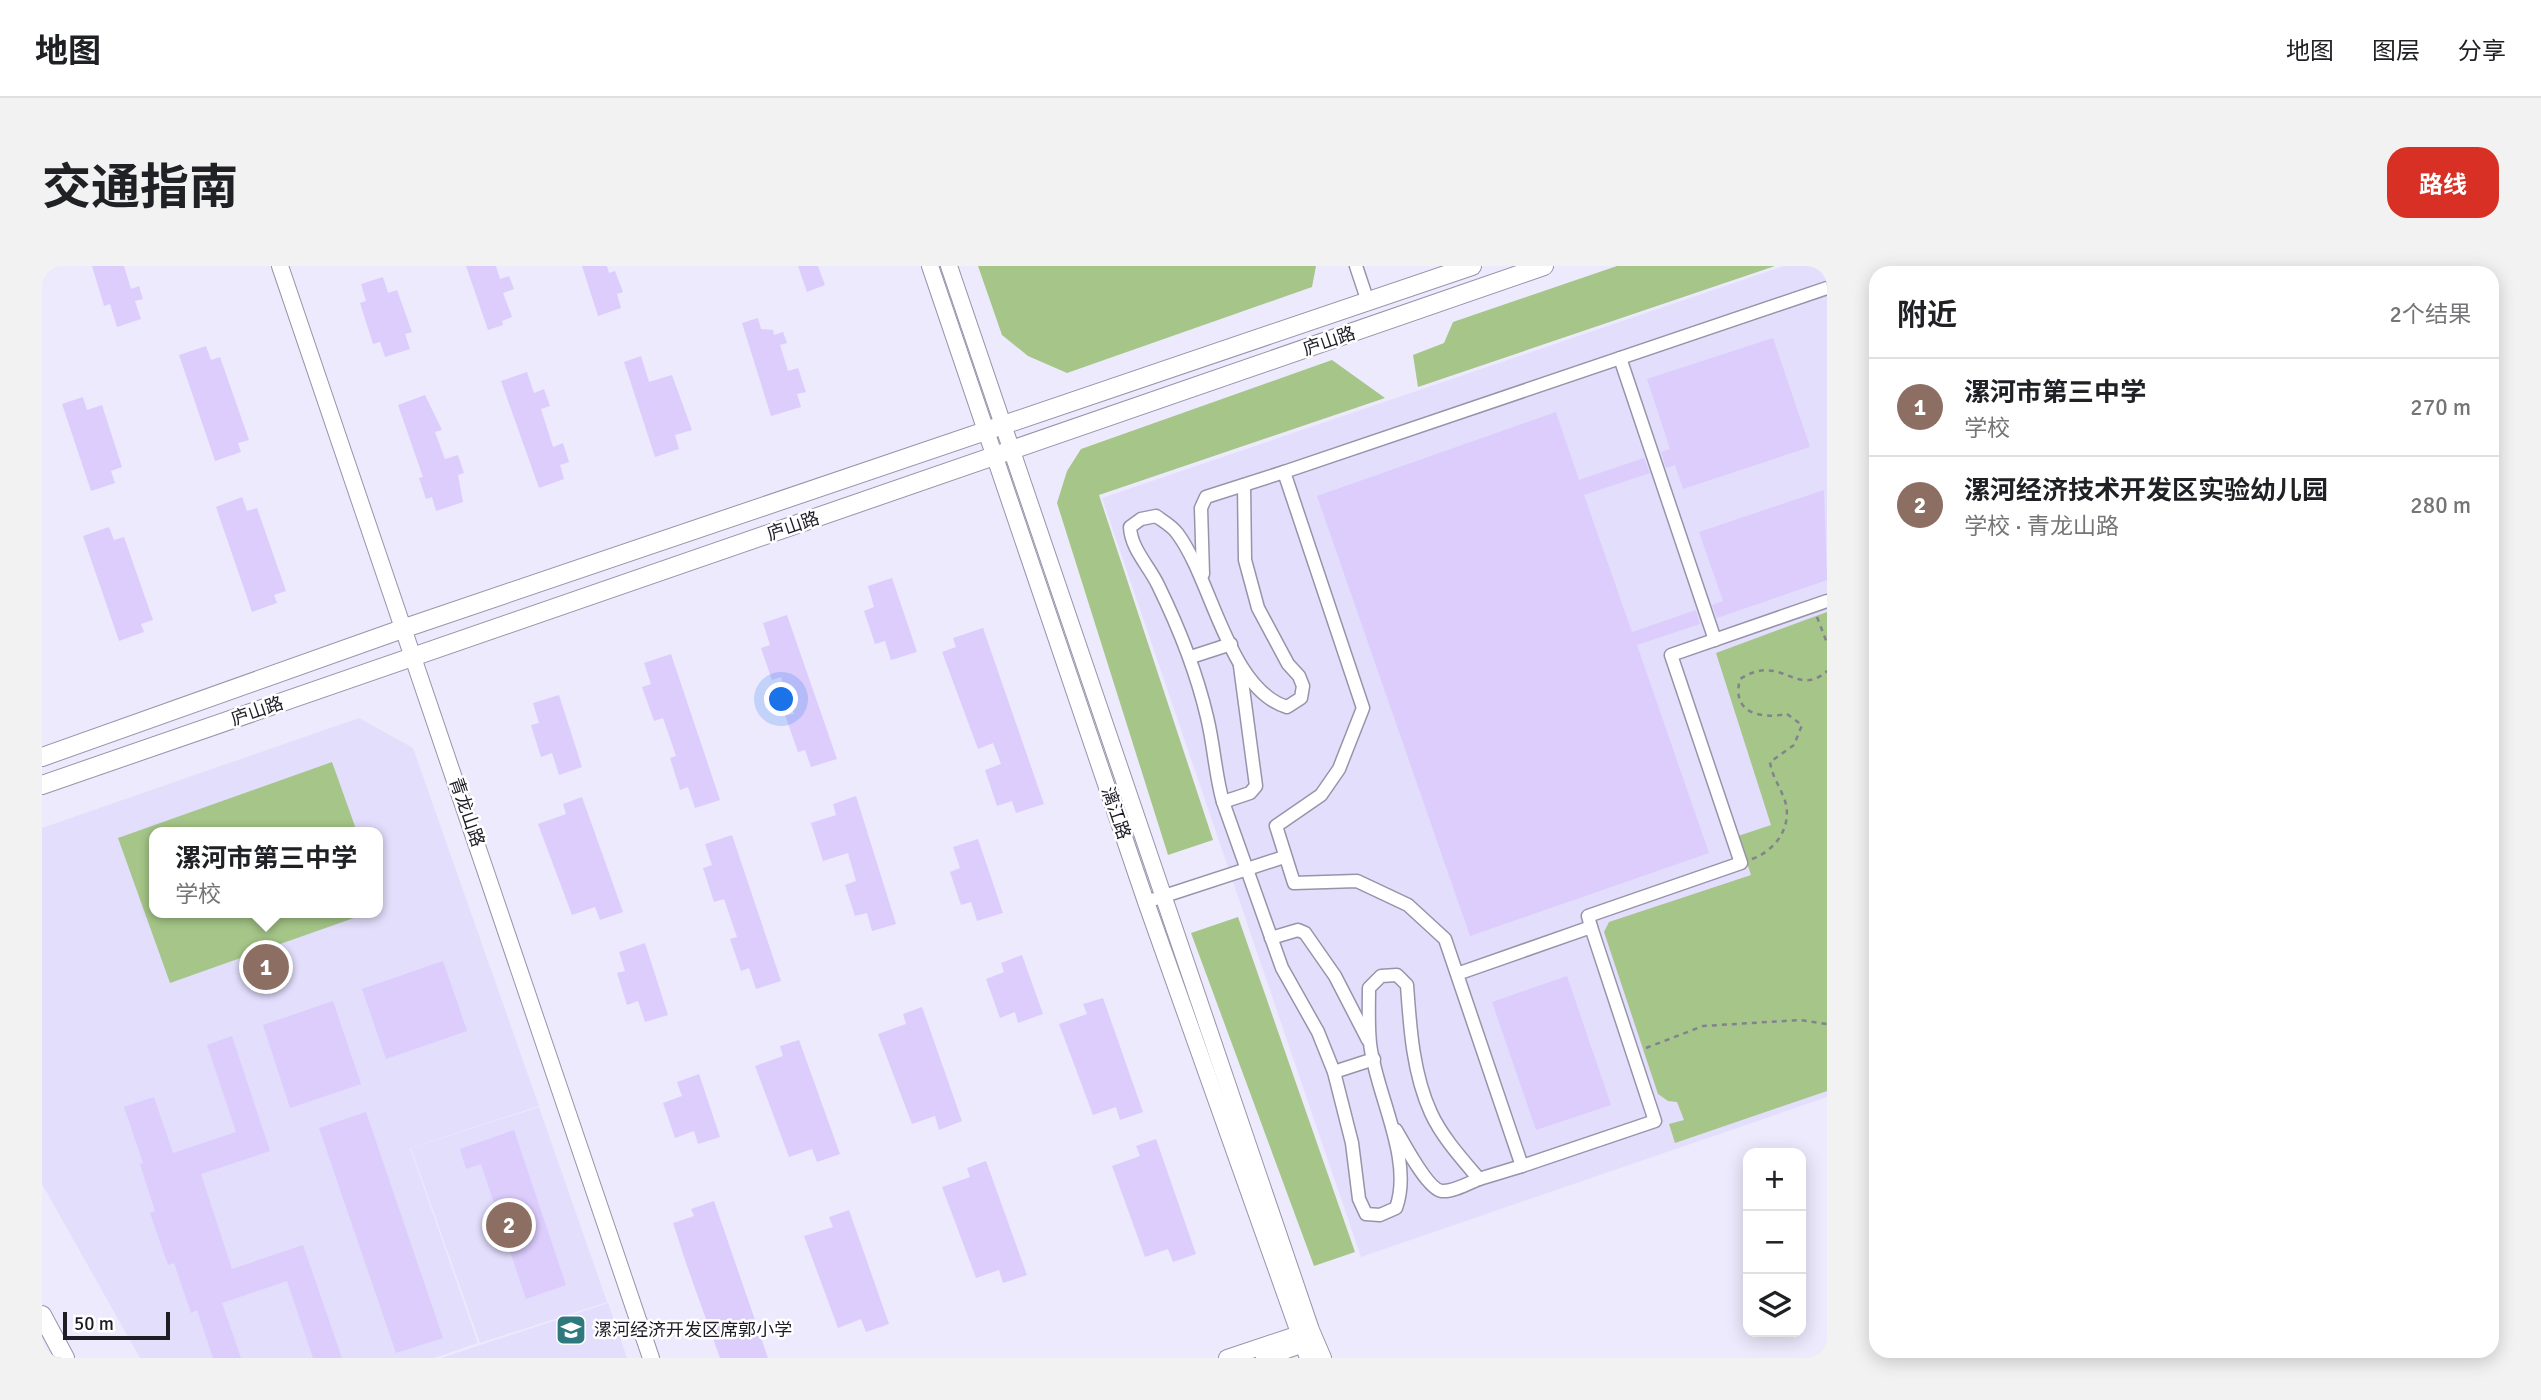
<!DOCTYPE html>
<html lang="zh">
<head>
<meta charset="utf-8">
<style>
	body { margin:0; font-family:Signika,"Noto Sans SC",sans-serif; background:#f2f2f2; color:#202124 }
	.controls { position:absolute; right:21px; bottom:21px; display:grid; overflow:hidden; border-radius:14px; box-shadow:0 4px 18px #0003 }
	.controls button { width:63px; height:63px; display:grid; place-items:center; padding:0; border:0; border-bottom:2px solid #e0e0e0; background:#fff; color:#202124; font:35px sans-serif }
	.scale { position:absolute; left:21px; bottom:18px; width:107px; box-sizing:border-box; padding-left:7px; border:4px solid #1e1d26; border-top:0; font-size:19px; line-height:24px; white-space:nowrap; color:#1e1d26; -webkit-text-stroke:5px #fff; paint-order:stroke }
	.you { position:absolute; left:740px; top:434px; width:24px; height:24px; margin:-18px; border:5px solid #fff; border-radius:50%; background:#1a73e8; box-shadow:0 0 0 10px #1a73e833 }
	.badge { display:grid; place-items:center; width:46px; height:46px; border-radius:50%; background:#d93025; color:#fff; font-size:23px; font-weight:700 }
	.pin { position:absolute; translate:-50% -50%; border:4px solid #fff; box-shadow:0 2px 7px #0006 }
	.popup { position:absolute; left:107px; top:561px; width:234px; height:91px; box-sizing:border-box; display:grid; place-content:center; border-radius:14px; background:#fff; filter:drop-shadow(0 2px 5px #0005); font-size:23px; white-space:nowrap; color:#757577 }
	.popup b { font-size:26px; color:#202124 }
	.popup::after { content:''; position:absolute; left:50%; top:100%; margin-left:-14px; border:14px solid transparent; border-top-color:#fff }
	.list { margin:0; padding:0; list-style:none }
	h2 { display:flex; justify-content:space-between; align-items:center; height:91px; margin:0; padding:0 28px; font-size:30px }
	h2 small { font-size:23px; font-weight:400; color:#757577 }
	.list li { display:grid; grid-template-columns:46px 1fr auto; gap:21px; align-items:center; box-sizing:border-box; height:98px; padding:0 28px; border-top:2px solid #e0e0e0 }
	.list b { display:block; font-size:26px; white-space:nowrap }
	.list p { margin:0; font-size:23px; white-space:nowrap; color:#757577 }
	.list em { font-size:23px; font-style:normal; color:#757577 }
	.icon { flex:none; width:38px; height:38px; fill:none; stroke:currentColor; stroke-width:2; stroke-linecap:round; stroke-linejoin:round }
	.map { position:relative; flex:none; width:1785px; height:1092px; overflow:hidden; border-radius:21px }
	header { display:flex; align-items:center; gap:42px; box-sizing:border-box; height:98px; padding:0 35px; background:#fff; border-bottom:2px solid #e0e0e0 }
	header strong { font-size:33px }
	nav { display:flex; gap:38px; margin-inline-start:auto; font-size:24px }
	.intro { display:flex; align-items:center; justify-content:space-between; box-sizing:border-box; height:168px; padding:0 42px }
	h1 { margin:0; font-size:49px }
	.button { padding:18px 32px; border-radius:21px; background:#d93025; color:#fff; font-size:24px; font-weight:700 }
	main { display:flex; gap:42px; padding:0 42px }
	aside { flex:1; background:#fff; border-radius:21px; box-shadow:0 4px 18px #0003 }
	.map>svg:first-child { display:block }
</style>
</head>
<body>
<header>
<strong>地图</strong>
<nav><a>地图</a><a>图层</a><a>分享</a></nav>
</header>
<div class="intro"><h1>交通指南</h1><a class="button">路线</a></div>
<main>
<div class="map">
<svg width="1785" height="1092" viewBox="0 0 1785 1092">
	<rect width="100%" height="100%" fill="#edeafd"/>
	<g fill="#e2defc" fill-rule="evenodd">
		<polygon points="1742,0 1785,0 1785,831 1319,991 1060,232"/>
		<path d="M317,452L371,482L497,840L368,882L436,1077L392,1092H98L0,918V562ZM112,566H336V647H112Z"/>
		<polygon points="497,841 565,1036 438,1077 369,882"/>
		<polygon points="566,1037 585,1092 399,1092"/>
	</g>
	<g fill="#a5c688">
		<polygon points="936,0 1274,0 1270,21 1025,107 986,90 960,69"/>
		<polygon points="1575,0 1733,0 1376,121 1371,89 1402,77 1411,56"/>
		<polygon points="1290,94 1343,132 1057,229 1171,574 1126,589 1015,237 1025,205 1039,183"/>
		<polygon points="1785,346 1785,825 1633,877 1627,858 1642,854 1635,836 1626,835 1616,828 1562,666 1567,656 1709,609 1696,570 1729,559 1674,387"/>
		<polygon points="290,496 315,566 112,566 112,647 326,647 128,717 76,572"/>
		<polygon points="1196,651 1313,986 1272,1000 1149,667"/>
	</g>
	<g fill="#dccdfd">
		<polygon points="50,0 82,0 89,23 97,20 101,33 93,35 99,53 75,61 68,38 62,40"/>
		<polygon points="424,0 454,0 458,13 467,10 472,23 461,27 470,51 460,55 461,59 446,64"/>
		<polygon points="540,0 565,0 567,7 573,5 581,26 575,28 579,42 556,50"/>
		<polygon points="756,0 776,0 783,19 765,26"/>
		<polygon points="341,11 346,27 355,24 370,66 363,68 368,83 343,91 338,76 331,78 318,37 324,35 319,18"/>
		<polygon points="716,52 719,63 731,64 732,69 741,66 745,77 738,79 746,105 756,102 764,126 755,128 759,141 729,150 700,57"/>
		<polygon points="1731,72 1768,181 1641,223 1633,199 1624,202 1619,186 1628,183 1605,113"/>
		<polygon points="164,80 169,94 178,91 207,174 196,177 199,186 173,195 137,89"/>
		<polygon points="599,90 607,116 630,109 650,164 633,169 637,183 613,191 582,96"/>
		<polygon points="485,106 492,127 502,123 508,140 499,143 511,181 521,177 527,196 518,199 522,213 497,222 459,115"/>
		<polygon points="383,129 400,164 393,166 403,193 416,189 422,207 416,209 421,236 394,245 390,231 384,233 377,212 381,211 356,139"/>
		<polygon points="41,131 45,144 60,139 80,201 69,205 73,217 49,225 20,138"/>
		<polygon points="1514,146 1537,214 1602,192 1608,207 1542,229 1590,366 1654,344 1658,358 1595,379 1667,587 1428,670 1275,230"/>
		<polygon points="1782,224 1785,314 1675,352 1670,339 1681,335 1657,266"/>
		<polygon points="200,231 205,245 215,242 244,325 232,329 235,337 210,346 174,241"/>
		<polygon points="67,261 72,274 82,271 111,354 99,358 102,366 77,375 41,270"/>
		<polygon points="850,312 875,386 849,394 843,375 833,378 822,345 832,341 826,320"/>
		<polygon points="745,349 795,493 769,501 763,484 756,486 743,449 752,448 739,411 730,414 719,382 728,379 721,357"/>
		<polygon points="941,362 1002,538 974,547 970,535 955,540 943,504 959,498 951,477 936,483 900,386 914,381 911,372"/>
		<polygon points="629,388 678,534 653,542 646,521 638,524 628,492 634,490 621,452 612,455 600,421 609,418 602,397"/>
		<polygon points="517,429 540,501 517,509 510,487 499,491 489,459 497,457 491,437"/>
		<polygon points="814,530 854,658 830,665 825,647 813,650 803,619 814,615 806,587 781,595 769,557 794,549 791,538"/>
		<polygon points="540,531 581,646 558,654 553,641 530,649 496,558 524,548 521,538"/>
		<polygon points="690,569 739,715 714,723 707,702 699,705 688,673 695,671 682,633 672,636 661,602 670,599 663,578"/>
		<polygon points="936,573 961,647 935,655 929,636 919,639 908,606 918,602 911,581"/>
		<polygon points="603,677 626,749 603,756 596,735 585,739 575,707 583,705 577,686"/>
		<polygon points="980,689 1001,748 976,757 973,746 958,752 944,713 962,706 959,697"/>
		<polygon points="401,695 425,765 344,793 320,723"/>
		<polygon points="1525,710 1569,839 1494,864 1450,736"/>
		<polygon points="1061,732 1101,846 1078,854 1074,841 1051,849 1017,758 1045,748 1041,738"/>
		<polygon points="291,735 319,818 248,842 221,759"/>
		<polygon points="880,741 920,855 897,864 893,850 870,858 836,768 864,758 861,748"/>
		<polygon points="190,770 228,885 159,908 190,1003 261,979 300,1092 271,1092 245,1015 180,1037 199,1092 171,1092 155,1044 149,1047 132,997 126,999 108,947 113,945 98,898 101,897 82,841 112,831 131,887 194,866 165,779"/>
		<polygon points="757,774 798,888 775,896 770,883 747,891 713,800 741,790 738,780"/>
		<polygon points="657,808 678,871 656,878 652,865 633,872 621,837 640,830 635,816"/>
		<polygon points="324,846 401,1072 354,1087 277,862"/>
		<polygon points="472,864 524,1019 484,1033 439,898 424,903 418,883"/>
		<polygon points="1114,873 1154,988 1131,996 1126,983 1103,991 1070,900 1098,890 1094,880"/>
		<polygon points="944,895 985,1009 961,1017 957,1004 934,1012 900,921 928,911 925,902"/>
		<polygon points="672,935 726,1092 678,1092 645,1000 631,957 652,950 649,943"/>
		<polygon points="807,944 847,1058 824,1066 819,1053 796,1062 762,970 791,961 787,951"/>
	</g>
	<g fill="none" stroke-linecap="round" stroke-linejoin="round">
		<g stroke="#9794aa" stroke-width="15">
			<g id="minor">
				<polyline points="1314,0 1326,36"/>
				<polyline points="1578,92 1673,374"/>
				<path d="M1202,219L1203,294L1216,342L1246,398L1257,410L1261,420L1259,432L1245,441C1186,423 1170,313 1135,267C1130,260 1121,255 1114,250L1099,253L1088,261C1089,283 1107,300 1116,319C1137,362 1154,404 1165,451C1172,479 1173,508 1181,536L1240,702L1276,766L1292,806L1310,877L1317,933L1324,948L1338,949L1354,942C1372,893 1333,826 1328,777C1326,759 1327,740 1327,722L1339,710L1355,709L1365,719C1368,762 1371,808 1389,847C1400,871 1420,893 1437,913L1480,900"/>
				<polyline points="1161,308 1159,242 1164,231 1242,206"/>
				<polyline points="1149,391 1189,378"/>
				<polyline points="1181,536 1208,527 1214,520 1198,400"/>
				<polyline points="1104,636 1242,591"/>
				<polyline points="1549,661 1546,650 1699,597 1629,389 1785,335"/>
				<polyline points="1229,672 1256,664 1263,667 1293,710 1326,774"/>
				<polyline points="1415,708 1549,661 1613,855 1480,900 1403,673 1366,639 1315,615 1252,617 1234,560 1279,529 1297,503 1321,442 1242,206 1785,22"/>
				<polyline points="1292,806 1332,793"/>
				<path d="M1354,864C1361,876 1386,924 1400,925C1411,926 1427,917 1437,913"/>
			</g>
		</g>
		<g stroke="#9794aa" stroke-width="18">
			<g id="tertiary">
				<polyline points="238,0 609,1092"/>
				<polyline points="888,0 1104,636 1266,1092"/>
				<polyline points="907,0 1269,1064 1281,1092"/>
				<polyline points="1185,1092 1263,1066"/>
				<polyline points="1222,1092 1270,1075"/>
			</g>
		</g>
		<g stroke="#9794aa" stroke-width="20">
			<g id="secondary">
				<polyline points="0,491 363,362 1430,0"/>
				<polyline points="0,519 1502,0"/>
				<polyline points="0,1049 23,1092"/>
			</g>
		</g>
		<g stroke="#84828f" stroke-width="2.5" stroke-dasharray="5 5" stroke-linecap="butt">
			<polyline points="1775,351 1785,377"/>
			<path d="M1710,593C1735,584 1752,558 1742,532C1737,519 1730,510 1728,496L1752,479L1760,459L1745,448C1719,453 1689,448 1698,413C1740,386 1754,433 1785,405"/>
			<polyline points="1604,782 1661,760 1758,754 1785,758"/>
		</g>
		<use href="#minor" stroke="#fff" stroke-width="12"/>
		<use href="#tertiary" stroke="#fff" stroke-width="16"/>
		<use href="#secondary" stroke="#fff" stroke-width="18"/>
	</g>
	<defs>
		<g id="school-square" transform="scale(1.575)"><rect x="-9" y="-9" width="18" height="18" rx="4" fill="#2f787e" stroke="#fff"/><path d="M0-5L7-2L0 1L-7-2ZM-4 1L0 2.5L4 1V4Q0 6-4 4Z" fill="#fff"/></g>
	</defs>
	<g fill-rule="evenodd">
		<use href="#school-square" x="529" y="1064"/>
	</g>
	<g text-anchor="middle" stroke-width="5" stroke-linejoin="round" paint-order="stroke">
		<g font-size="18" fill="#1e1d26" stroke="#fff">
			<text transform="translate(1287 75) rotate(-19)" y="6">庐山路</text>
			<text transform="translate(751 260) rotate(-19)" y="6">庐山路</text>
			<text transform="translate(215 445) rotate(-19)" y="6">庐山路</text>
			<text transform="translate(425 546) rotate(71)" y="6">青龙山路</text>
			<text transform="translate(1074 547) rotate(71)" y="6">漓江路</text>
		</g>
		<g font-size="18" fill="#1e1d26" stroke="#fff" text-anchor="start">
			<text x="552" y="1070">漯河经济开发区席郭小学</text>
		</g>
	</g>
</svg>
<div class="controls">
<button>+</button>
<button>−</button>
<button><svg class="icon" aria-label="layers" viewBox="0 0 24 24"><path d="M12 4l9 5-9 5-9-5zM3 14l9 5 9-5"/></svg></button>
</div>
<div class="scale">50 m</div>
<div class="you"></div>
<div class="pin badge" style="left:224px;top:701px;background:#8d6e63">1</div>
<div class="popup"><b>漯河市第三中学</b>学校</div>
<div class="pin badge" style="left:467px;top:959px;background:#8d6e63">2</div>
</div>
<aside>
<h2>附近<small>2个结果</small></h2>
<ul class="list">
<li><span class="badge" style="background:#8d6e63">1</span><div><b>漯河市第三中学</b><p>学校</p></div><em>270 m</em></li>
<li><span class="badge" style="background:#8d6e63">2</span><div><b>漯河经济技术开发区实验幼儿园</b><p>学校 · 青龙山路</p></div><em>280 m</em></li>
</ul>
</aside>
</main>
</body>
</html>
